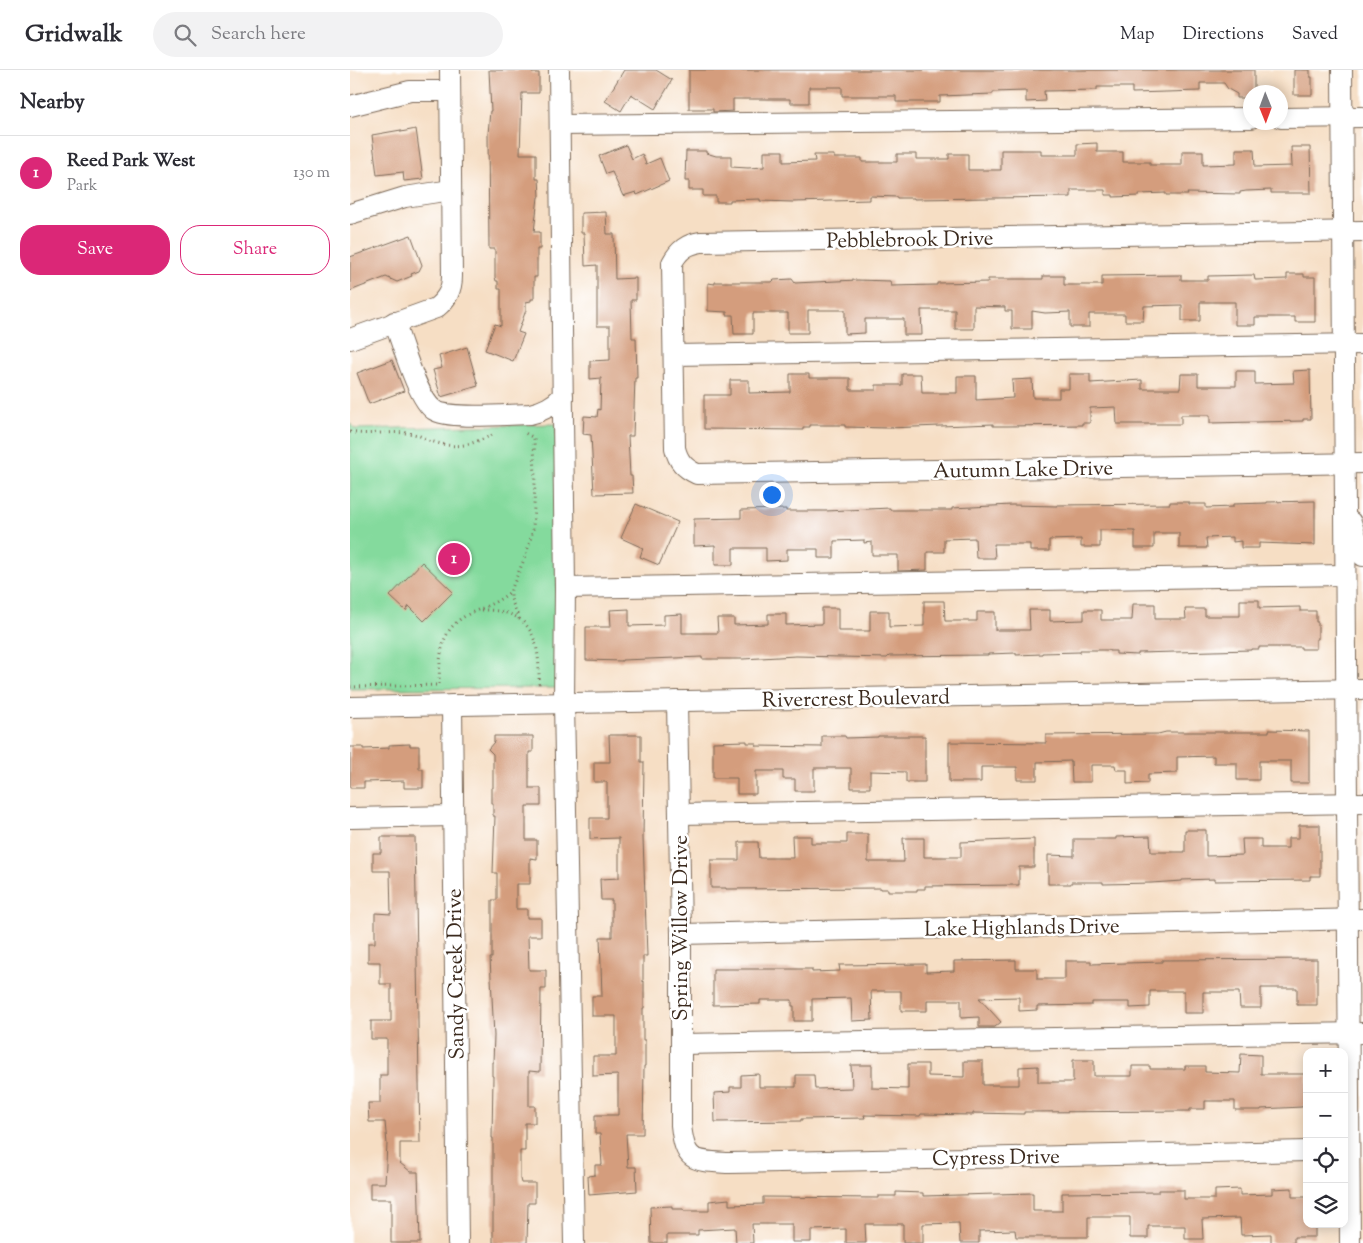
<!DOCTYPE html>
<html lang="en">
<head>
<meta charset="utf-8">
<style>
	body { margin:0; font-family:"Sorts Mill Goudy",serif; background:#f2f2f3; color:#2b2b33 }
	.controls { position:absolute; right:15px; bottom:15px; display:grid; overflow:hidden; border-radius:10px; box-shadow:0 2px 12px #0003 }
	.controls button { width:45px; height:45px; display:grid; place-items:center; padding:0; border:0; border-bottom:1px solid #e1e1e2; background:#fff; color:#2b2b33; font:25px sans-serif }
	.compass { position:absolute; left:893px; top:15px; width:45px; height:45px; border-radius:50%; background:#fff; box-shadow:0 2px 12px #0003; rotate:179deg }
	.you { position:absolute; left:421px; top:424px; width:18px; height:18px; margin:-12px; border:4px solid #fff; border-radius:50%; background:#1a73e8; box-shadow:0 0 0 8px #1a73e833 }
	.badge { display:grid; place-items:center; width:32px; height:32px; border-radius:50%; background:#db2777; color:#fff; font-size:16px; font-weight:700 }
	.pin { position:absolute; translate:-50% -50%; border:2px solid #fff; box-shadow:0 1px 5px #0006 }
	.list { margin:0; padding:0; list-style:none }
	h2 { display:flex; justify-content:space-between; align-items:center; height:65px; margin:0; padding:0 20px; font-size:21px }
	h2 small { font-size:16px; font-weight:400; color:#7c7c81 }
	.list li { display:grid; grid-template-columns:32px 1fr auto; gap:15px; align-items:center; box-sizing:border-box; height:75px; padding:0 20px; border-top:1px solid #e1e1e2 }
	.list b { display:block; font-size:19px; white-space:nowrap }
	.list p { margin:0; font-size:16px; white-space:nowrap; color:#7c7c81 }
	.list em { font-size:16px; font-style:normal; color:#7c7c81 }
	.actions { display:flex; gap:10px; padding:15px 20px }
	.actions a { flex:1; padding:11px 0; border:1px solid #db2777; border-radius:20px; text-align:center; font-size:18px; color:#db2777 }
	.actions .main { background:#db2777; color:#fff }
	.icon { flex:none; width:28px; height:28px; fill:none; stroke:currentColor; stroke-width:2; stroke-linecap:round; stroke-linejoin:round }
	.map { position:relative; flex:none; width:1013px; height:1173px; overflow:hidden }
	header { display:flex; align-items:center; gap:30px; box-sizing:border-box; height:70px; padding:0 25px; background:#fff; border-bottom:1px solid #e1e1e2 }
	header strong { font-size:24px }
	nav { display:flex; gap:28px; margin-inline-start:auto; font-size:18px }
	.search { width:350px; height:45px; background:#f2f2f3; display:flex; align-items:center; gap:12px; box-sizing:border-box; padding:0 18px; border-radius:28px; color:#7c7c81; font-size:19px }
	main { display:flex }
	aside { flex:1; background:#fff }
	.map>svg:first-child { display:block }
</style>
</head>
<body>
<header>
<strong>Gridwalk</strong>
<div class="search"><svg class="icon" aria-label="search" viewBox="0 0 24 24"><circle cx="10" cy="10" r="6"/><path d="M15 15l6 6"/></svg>Search here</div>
<nav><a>Map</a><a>Directions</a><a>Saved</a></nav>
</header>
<main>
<aside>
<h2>Nearby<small></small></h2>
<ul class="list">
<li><span class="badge">1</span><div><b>Reed Park West</b><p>Park</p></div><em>130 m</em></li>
</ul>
<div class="actions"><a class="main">Save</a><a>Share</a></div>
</aside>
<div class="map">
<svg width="1013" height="1173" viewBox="0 0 1013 1173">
	<rect width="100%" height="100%" fill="#fff"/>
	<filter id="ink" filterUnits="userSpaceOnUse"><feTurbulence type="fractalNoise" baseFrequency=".02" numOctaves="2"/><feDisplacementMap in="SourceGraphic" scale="10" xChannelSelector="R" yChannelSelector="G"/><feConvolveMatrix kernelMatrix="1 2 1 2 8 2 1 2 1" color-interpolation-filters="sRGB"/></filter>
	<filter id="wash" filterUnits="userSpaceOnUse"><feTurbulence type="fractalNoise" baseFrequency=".0096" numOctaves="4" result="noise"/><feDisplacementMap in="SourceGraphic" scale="20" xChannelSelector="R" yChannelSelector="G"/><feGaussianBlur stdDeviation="1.12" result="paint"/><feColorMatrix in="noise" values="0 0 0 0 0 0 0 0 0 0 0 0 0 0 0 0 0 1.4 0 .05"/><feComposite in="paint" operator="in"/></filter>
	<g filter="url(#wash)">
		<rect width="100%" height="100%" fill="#f6dec4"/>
		<polygon fill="#84da9d" stroke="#60825e" points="0,353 5,359 206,354 208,618 0,619"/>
		<g id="blocks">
			<g fill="#d49d7d">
				<polygon points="139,0 182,0 182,3 189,3 189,23 172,23 170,84 186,84 186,109 189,109 190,126 188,127 184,162 190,162 190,179 187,179 187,207 184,207 184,229 181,229 181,231 176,232 176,240 168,262 174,264 163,291 135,280 145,254 151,256 151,219 148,219 148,211 146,211 145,207 145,179 139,179 138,64 140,41 141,41"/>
				<polygon points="274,0 306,0 322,10 305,39 281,24 271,41 255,31"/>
				<polygon points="339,0 904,0 904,22 900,22 900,28 887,28 887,24 878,19 874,13 850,13 850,21 782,23 782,17 747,17 747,20 694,21 695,31 676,32 676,21 643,22 643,24 590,26 590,32 546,32 546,26 492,26 492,17 459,17 459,33 440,33 440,29 383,29 383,41 363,42 363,39 339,39"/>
				<polygon points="944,0 960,0 960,7 962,7 962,25 944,25"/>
				<polygon points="66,59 73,109 54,111 53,102 27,105 22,65 51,60 51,62"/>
				<polygon points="747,73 747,82 773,82 773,92 800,92 800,95 832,95 832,81 853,81 853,95 886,94 886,79 904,79 905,97 942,96 941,77 960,77 961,123 921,123 921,120 896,121 890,122 890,124 837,123 838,125 816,125 816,123 789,124 789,126 763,127 763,125 755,125 755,120 721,120 721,127 564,129 564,128 547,128 547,127 520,126 520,130 443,132 410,131 410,129 380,130 380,132 366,132 366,126 353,126 353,120 339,120 339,111 335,111 336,81 356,81 356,83 366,86 381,86 381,97 398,98 414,97 414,81 433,81 433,92 465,91 464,85 484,85 484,88 512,88 512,92 547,92 547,84 566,84 566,89 599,89 599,84 618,84 618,100 651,100 651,80 691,80 691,85 727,85 727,74"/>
				<polygon points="276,75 282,89 292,84 296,94 310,88 319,111 287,125 286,122 273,126 262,102 256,104 249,86"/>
				<polygon points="256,142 257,164 264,164 265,209 286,208 286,230 281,230 282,268 286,268 287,308 285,308 283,366 278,366 280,406 282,406 283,423 244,424 241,365 233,364 234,346 247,347 248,339 250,340 251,308 240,309 240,291 260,290 260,256 247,256 247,195 235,196 234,163 231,163 231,143"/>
				<polygon points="61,165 72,195 69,201 61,204 62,206 47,212 36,207 0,221 0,187"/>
				<polygon points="937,204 954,204 954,207 965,207 965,252 945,252 945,247 905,247 905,255 885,255 885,232 850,232 850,251 832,251 832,235 794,236 793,251 775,251 775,244 739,244 739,257 720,257 720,242 695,243 682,241 682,259 662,259 662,241 655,241 655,237 624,236 624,259 605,259 605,240 571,240 572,265 554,265 554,249 515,249 515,263 495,264 495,240 458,240 458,263 438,263 438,243 403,243 403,264 384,264 383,245 377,245 377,242 358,241 358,213 365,214 365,212 422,212 424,210 442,209 445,213 507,210 540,211 541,216 587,215 587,213 638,212 638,209 693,209 693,206 714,206 714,215 752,215 752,206 831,205 831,210 858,210 858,206 904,205 905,210 937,209"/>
				<polygon points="117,277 128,316 91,327 83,300 92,298 89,286"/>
				<polygon points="42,290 54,321 19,334 7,303"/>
				<polygon points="960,300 961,349 953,349 953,351 860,353 860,345 831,345 831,354 767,354 766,337 740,338 740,353 732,353 732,355 658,356 643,356 643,354 538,358 495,357 495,355 460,355 460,357 453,357 453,360 354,359 354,325 380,325 380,310 399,310 399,323 440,322 440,304 459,304 459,308 500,308 500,320 526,320 526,315 552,315 552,304 571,304 572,323 607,323 607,306 626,306 626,330 663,328 662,310 682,309 683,328 709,328 709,319 719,319 719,304 740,304 740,313 792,310 792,319 830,319 831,304 848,304 848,316 886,316 886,301 905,301 905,314 944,313 943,301"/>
				<polygon points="965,431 965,475 909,473 909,478 891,478 891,471 883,472 883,467 856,468 857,478 829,478 829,463 804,463 804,478 785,478 785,461 750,460 750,477 731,477 731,469 699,470 699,481 680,481 680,474 644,474 645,488 626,488 625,468 594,469 594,482 577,482 577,500 548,501 548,485 522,485 522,472 514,473 514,470 484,471 484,488 468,488 468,479 437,479 437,490 416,491 416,478 383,478 383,495 365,495 365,475 344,476 344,449 391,448 391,440 436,439 436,441 476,441 540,438 540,440 602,440 602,438 662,435 707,436 707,435 820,434 820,432 839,432 839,434 856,434 856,438 883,437 883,434 917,433 917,432"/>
				<polygon points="286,434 328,452 309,495 290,487 293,478 271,468"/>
				<polygon points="72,492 103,522 74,551 59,536 56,541 40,526"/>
				<polygon points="890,530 909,530 909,538 950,537 950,541 966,541 966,552 968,552 968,569 966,569 966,579 951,579 951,577 909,577 909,579 901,579 901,580 788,583 788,585 766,584 766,581 759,581 759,580 730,580 730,582 692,583 692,584 666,585 666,583 638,584 638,585 539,586 537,588 446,586 393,589 352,589 352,587 272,590 272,591 236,590 236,557 261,557 260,540 279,539 279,556 314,555 314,545 332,544 332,563 368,563 367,548 384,548 384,555 418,554 418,544 436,544 436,555 472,554 472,538 488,538 488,561 520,561 520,541 539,541 539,557 574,556 574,531 594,531 595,551 627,551 627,542 645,542 645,560 680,560 679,540 700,540 700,551 734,550 734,540 751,540 751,550 782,550 783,534 805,534 805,549 836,549 835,539 855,539 855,546 890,546"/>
				<polygon points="919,660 959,661 959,713 941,713 941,691 909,691 909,710 887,710 887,693 864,693 864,686 827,687 827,703 798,704 798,713 777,714 777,700 766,700 765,695 741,695 741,712 722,712 721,691 687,692 687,710 667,710 667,697 631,697 631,712 599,712 599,672 696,673 696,665 808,664 816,662 919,662"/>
				<polygon points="259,665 291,665 291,692 294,692 293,768 297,886 293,886 293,912 294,911 294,938 293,938 293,970 295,970 295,996 294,996 293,1064 276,1064 278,1097 286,1097 287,1121 239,1125 238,1106 245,1105 245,1095 252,1095 250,1064 245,1064 245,1045 268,1045 268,1005 243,1006 243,986 266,986 266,946 242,946 242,926 252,926 250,867 262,867 262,830 251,830 250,809 269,808 269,768 240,769 240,748 257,748 257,712 244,712 244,692 260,692"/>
				<polygon points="144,666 183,666 183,682 179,682 179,718 191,718 191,736 176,736 176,770 187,770 187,789 180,788 180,814 166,814 166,839 177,839 177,848 191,848 191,866 178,866 179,900 196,900 196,919 191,919 190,1002 179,1001 179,1036 185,1036 185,1053 175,1053 175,1081 170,1081 170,1109 171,1113 185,1113 185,1133 178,1133 177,1173 143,1173 143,1068 142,1068 143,1006 142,1006 142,992 143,992 144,966 140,888 142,888 142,830 147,830 147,803 143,803 145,746 143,746 143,733 141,733 141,718 143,718 143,684 138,679 144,672"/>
				<polygon points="472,666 495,666 496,668 528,667 528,666 575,666 575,712 556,712 556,702 520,701 520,718 501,718 501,698 464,698 464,721 445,721 445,709 433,709 433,701 406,701 406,724 387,724 387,708 363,708 363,672 397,671 397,673 406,673 406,676 472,677"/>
				<polygon points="60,674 60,676 69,676 69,699 73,699 73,718 54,718 54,711 14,712 14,718 0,718 0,677 13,677 13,679 39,678 39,675"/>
				<polygon points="949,755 970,755 970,806 960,806 960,810 864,811 864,809 832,810 832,811 801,813 753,814 753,812 721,812 721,814 698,814 698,785 724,786 724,769 766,769 766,767 800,766 801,782 835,782 835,760 856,760 856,786 893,785 892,769 911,769 911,778 938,778 938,768 949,768"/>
				<polygon points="497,764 518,764 518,792 554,792 553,768 574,768 574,787 611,787 611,772 684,769 684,797 669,797 669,815 575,816 575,819 567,819 567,821 538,821 538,819 531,819 531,818 376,819 376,818 361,818 361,790 389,790 389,772 408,772 409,788 443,788 442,766 461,766 461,773 497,773"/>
				<polygon points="31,767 65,767 70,1073 50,1073 50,1093 61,1102 68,1102 70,1173 41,1173 41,1129 20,1129 20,1113 35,1113 37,1074 35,1052 19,1052 18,1033 30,1033 30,1005 37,1005 37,969 21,969 21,951 41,951 41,914 30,914 30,892 18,892 18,873 25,873 25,843 41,844 40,801 23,801 23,783 31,783"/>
				<polygon points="967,889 967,935 947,935 947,918 911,918 911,938 890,938 889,922 853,922 853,943 834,943 834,921 800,921 800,937 780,938 780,932 742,932 742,935 687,936 687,940 669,941 669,927 629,928 651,952 645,957 629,957 629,947 611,948 611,930 577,930 577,941 551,941 551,921 521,921 522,950 502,951 501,928 462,929 462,951 444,951 444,936 442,936 442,930 410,930 410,934 363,935 363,899 462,899 462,902 490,901 489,895 576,894 576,902 604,901 604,891 666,890 666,899 687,899 687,909 715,909 715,891 741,891 741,894 812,892 812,890"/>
				<polygon points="891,984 911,985 911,1004 957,1004 957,1036 952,1036 952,1037 911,1039 911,1040 885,1040 885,1031 855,1031 855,1039 840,1039 840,1041 674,1042 674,1044 623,1043 623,1045 571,1044 570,1046 514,1045 515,1048 451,1049 451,1051 365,1052 364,1023 380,1022 380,1017 391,1017 391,1005 409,1004 409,1017 446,1017 446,1005 464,1005 465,1019 502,1018 501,995 522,995 522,1018 558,1019 558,994 578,994 578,1006 614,1007 614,991 633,991 633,1015 669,1015 669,997 688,996 688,1012 723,1012 723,990 744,990 744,1006 782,1006 782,996 800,996 800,999 835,999 835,996 855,996 855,1002 890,1003"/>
				<polygon points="942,1118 942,1127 957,1127 957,1154 965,1154 965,1167 944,1167 944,1173 921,1173 921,1164 891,1165 890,1148 852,1149 853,1169 835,1169 835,1156 798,1156 798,1168 780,1168 780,1147 738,1147 738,1167 666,1167 665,1160 629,1161 629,1173 610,1173 609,1153 573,1154 573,1173 553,1173 553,1154 515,1154 516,1173 496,1173 496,1159 461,1160 461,1172 442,1172 442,1154 402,1154 403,1173 386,1173 385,1158 348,1160 348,1165 317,1165 317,1173 301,1173 300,1137 322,1136 322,1139 333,1139 334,1141 359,1141 359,1131 379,1129 379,1135 413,1134 413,1127 528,1128 528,1126 546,1126 546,1122 573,1123 573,1126 683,1123 683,1141 712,1141 712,1123 809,1122 809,1120 834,1120 834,1129 865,1129 865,1120 890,1119 890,1125 922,1124 922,1119"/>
			</g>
		</g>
	</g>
	<g filter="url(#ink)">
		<use href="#blocks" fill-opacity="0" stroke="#7c6958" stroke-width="1"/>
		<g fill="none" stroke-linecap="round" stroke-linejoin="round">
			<g stroke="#7c6958" stroke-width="22">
				<g id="minor">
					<polyline points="209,0 215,518 214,633 224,1173"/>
					<polyline points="992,0 1000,1173"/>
					<polyline points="0,36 60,21 100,21"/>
					<polyline points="931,48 1013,47"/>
					<polyline points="210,55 901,48"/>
					<polyline points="0,144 55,127 101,120"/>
					<path d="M1013,161L351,172C337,174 329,180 322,193L325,378C328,391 334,398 347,404L1013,393"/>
					<path d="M44,252C52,272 67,328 84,340C99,350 160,344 180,344C194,341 203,336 213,326"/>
					<path d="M0,269L86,238C97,229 102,220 102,206L100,0"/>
					<polyline points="324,285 1013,274"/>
					<polyline points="1001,452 1013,486"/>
					<polyline points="215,518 995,505"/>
					<path d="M327,631L331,864V1055C335,1093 344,1091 379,1093L957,1081"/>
					<polyline points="102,635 108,1173"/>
					<polyline points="0,637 1013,619"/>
					<polyline points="329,744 1013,733"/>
					<polyline points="0,748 103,746"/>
					<polyline points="331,864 1013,849"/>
					<polyline points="331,974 1013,963"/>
				</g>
			</g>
			<g stroke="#7c6958" stroke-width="3" stroke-dasharray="1 4" stroke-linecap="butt">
				<path d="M0,362C20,366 42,360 63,364C70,365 77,370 84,372C111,380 120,374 145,364"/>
				<path d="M131,540C184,539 190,571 189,616"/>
				<polyline points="169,549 161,529 161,520 176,485 183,460 185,412 184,368 175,363"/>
				<path d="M0,617L89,615C90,583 89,557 123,542C137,536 150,531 161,521"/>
			</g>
			<use href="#minor" stroke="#fff" stroke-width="20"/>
		</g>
	</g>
	<g text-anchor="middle" stroke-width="5" stroke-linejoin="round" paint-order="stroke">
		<g font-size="21" fill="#3b2a1e" stroke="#fff">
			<text transform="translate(560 169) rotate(-1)" y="7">Pebblebrook Drive</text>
			<text transform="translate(673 399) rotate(-1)" y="7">Autumn Lake Drive</text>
			<text transform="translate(506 628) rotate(-1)" y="7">Rivercrest Boulevard</text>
			<text transform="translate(672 857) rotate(-1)" y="7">Lake Highlands Drive</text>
			<text transform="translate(330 858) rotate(-90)" y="7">Spring Willow Drive</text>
			<text transform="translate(105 904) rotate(-91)" y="7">Sandy Creek Drive</text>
			<text transform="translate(646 1087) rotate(-1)" y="7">Cypress Drive</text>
		</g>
	</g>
</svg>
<div class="controls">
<button>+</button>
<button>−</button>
<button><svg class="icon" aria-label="locate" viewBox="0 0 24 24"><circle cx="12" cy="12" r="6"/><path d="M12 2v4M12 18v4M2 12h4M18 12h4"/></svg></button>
<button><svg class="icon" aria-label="layers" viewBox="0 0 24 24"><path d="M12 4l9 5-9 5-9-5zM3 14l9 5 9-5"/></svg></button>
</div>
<svg class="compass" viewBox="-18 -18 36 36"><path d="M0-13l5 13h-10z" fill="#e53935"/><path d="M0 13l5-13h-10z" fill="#7c7c81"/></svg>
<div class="you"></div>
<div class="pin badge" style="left:104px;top:489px">1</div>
</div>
</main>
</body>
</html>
